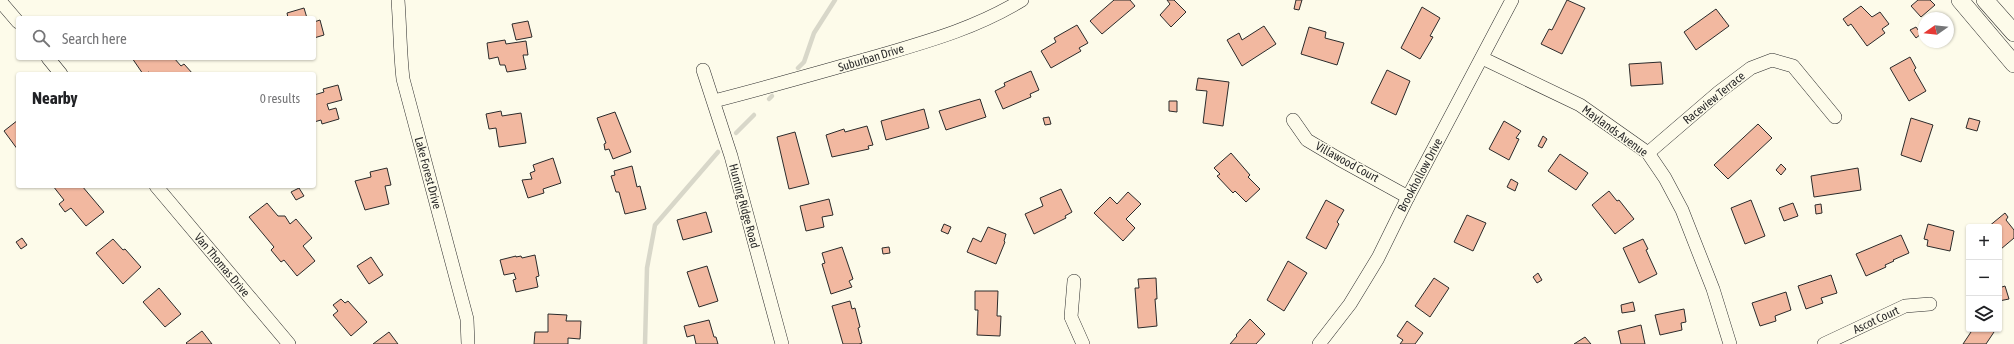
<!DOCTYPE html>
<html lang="en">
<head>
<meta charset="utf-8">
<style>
	body { margin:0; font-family:"Asap Condensed",sans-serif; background:#f2f2f2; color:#202124 }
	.controls { position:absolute; right:12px; bottom:12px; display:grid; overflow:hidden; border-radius:4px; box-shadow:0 1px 3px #0004 }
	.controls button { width:36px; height:36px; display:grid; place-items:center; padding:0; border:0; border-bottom:1px solid #e0e0e0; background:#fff; color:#202124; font:20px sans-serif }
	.compass { position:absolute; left:1918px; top:12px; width:36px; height:36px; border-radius:50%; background:#fff; box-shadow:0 1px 3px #0004; rotate:256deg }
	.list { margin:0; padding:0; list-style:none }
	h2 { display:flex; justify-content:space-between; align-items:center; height:52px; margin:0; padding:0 16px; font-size:17px }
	h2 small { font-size:13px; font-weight:400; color:#757577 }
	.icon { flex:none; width:22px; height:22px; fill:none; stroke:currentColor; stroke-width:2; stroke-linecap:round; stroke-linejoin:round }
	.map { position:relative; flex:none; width:2014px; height:344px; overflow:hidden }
	.search { position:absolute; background:#fff; box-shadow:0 1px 3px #0004; left:16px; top:16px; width:300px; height:44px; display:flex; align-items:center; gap:10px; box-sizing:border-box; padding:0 14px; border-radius:4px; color:#757577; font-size:15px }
	.panel { position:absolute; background:#fff; box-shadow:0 1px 3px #0004; left:16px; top:72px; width:300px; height:116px; border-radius:4px }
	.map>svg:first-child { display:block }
</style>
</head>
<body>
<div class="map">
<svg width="2014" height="344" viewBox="0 0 2014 344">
	<rect width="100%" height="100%" fill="#fdfbea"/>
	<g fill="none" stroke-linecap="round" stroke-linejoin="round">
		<g stroke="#d8d7c9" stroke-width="4.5">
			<polyline points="798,68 804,62 814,33 835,0"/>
			<polyline points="769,99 772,96"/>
			<polyline points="736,133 754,115"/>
			<polyline points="645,344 647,268 655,225 718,152"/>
		</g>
	</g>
	<g fill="#f2b8a0" stroke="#2b2b2b">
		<polygon points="1114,0 1130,0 1135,6 1102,34 1090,21"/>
		<polygon points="1167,0 1174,0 1186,12 1171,27 1160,15 1170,4"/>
		<polygon points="1296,0 1302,0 1299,10 1294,9"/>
		<polygon points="1567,0 1585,8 1562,54 1541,44 1549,29 1552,30"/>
		<polygon points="1918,0 1930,0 1935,5 1921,17 1911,6"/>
		<polygon points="1861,6 1872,17 1880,12 1889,24 1882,29 1885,33 1867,46 1851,24 1848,26 1843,19"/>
		<polygon points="1422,7 1440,18 1430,36 1433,37 1420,59 1401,48"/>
		<polygon points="304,8 307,18 288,18 287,13"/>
		<polygon points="1716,9 1729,26 1696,50 1684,32"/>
		<polygon points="320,20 324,35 314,38 314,22"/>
		<polygon points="528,21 532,37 516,40 512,24"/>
		<polygon points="1077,25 1088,43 1079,48 1081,51 1051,68 1041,51 1056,42 1054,38"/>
		<polygon points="1264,26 1276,44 1242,66 1227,40 1239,33 1242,40"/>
		<polygon points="1309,27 1326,32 1325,38 1344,43 1337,65 1301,54"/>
		<polygon points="1916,27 1921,34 1916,38 1910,30"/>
		<polygon points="505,40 506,44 526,41 528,55 523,55 526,69 507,72 505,65 500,65 498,57 489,59 487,43"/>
		<polygon points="1910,57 1916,68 1914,70 1926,91 1909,101 1890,68"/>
		<polygon points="132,58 174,58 181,66 184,64 193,74 150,74 149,72 143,74"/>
		<polygon points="1661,62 1663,84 1631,86 1629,64"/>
		<polygon points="1387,70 1410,81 1396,115 1371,103"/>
		<polygon points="1031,71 1039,90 1030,94 1031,97 1003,109 995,91 1005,86 1004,83"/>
		<polygon points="1198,78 1229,82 1223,126 1203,123 1207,91 1196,90"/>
		<polygon points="338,85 342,100 327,104 329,110 336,108 339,119 322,124 321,120 314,122 314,95 324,92 323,89"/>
		<polygon points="980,99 986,117 946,130 939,111"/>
		<polygon points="1169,101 1177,101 1177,112 1169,111"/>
		<polygon points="924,109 929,128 886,140 881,121"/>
		<polygon points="501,111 502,116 521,113 526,143 499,147 496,128 489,129 486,114"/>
		<polygon points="615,112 631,152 613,159 609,149 605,150 604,144 606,143 597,118"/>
		<polygon points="1049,117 1051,124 1045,125 1043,118"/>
		<polygon points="1911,118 1933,125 1921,162 1901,155"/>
		<polygon points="1969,118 1980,121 1977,131 1966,128"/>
		<polygon points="18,120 18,150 4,131"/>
		<polygon points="1504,121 1521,131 1516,138 1519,139 1509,160 1489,149"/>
		<polygon points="1758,124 1772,138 1728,179 1714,165"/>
		<polygon points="867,126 873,145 868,146 869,149 832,157 826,135 844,129 845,132"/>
		<polygon points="795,132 809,184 789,189 777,137"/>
		<polygon points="1543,136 1547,139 1542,148 1538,146"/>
		<polygon points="1231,153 1250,175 1248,177 1260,189 1246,202 1235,191 1233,193 1217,176 1220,174 1214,168"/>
		<polygon points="1560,154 1588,173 1576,190 1548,171"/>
		<polygon points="553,158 561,183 543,189 544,193 528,198 522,180 532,179 530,173 535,171 533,165"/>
		<polygon points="1781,164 1786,169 1781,175 1776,170"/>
		<polygon points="632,166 637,187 640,186 646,209 625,214 619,192 616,192 611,176 615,175 614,171"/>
		<polygon points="387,168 391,185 385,186 389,204 365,210 355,181 371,177 370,172"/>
		<polygon points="1858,168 1861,190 1814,197 1811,176"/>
		<polygon points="1511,179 1518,183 1515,191 1507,187"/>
		<polygon points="53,186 82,186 104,212 86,226 71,208 65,212 59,204 64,200"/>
		<polygon points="299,188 304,196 296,200 291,192"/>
		<polygon points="1061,189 1072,212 1065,216 1066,218 1034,234 1025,214 1043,206 1040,198"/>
		<polygon points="1609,191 1617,201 1619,200 1634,219 1615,234 1592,205"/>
		<polygon points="1128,192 1141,204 1126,219 1135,228 1123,241 1094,213 1110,197 1117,204"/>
		<polygon points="829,199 833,215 822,217 824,227 806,231 800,206"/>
		<polygon points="1326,200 1344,210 1337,222 1339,224 1326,249 1306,238"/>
		<polygon points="1751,200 1765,236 1745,244 1731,208"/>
		<polygon points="267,203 278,216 285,216 290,224 296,219 312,238 303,246 315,261 297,276 284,260 281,262 271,250 274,247 249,217"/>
		<polygon points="1793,203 1798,216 1784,221 1779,208"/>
		<polygon points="1821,204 1822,213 1816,214 1815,205"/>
		<polygon points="706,212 712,232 683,240 677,220"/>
		<polygon points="2005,213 2008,217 2006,220 2014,230 2014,238 2001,249 1999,246 1999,227 1988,227"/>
		<polygon points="1467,215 1486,223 1473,251 1454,242"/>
		<polygon points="944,224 951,227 948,234 941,231"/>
		<polygon points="1928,224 1954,231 1950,251 1927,246 1928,240 1924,239"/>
		<polygon points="988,227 1006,234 1004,241 1005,242 996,264 967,252 973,238 981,242"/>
		<polygon points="1901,235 1909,253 1893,260 1894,261 1885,265 1886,267 1866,276 1856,254"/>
		<polygon points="22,238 27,245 21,249 16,242"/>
		<polygon points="113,239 123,250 125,249 141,267 123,284 96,253"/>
		<polygon points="1643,239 1648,249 1646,250 1657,274 1639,283 1623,248"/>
		<polygon points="842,247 853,279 849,281 852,287 831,294 822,264 825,263 822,253"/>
		<polygon points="889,247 890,253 883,254 882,248"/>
		<polygon points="535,255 539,276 536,277 538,287 516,292 513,280 516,279 514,273 504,275 500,260 516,256 516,257 521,256 522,258"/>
		<polygon points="371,257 383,275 369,284 357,266"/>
		<polygon points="1288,261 1307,273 1284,311 1267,300"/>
		<polygon points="707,266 718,301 699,307 687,272"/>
		<polygon points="1538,273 1542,280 1537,283 1533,277"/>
		<polygon points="1831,275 1837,293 1821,298 1823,303 1806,309 1798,286"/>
		<polygon points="1156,278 1157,299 1155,299 1157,326 1138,328 1135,288 1139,288 1138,279"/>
		<polygon points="1434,278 1449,288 1430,317 1415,306"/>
		<polygon points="2005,286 2009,299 1999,301 1999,288"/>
		<polygon points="159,288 181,314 165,327 143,302"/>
		<polygon points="975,291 998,291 997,316 1001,316 1000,336 977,335 978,310 975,310"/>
		<polygon points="1786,292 1791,310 1775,316 1776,321 1760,326 1752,303"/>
		<polygon points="341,299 345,303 348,301 367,322 351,336 333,315 338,311 333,305"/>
		<polygon points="850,301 852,309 855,308 860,327 858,328 862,343 859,344 843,344 832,306"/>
		<polygon points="1633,302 1635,311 1622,313 1621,305"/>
		<polygon points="1684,309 1686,322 1681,323 1682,330 1660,335 1655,315"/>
		<polygon points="548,314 567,315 566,321 581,321 580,339 568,338 568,344 534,344 535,332 548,332"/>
		<polygon points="1250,319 1265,334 1256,344 1230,344 1237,336 1236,335"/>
		<polygon points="709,320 714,337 716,337 718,344 696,344 694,335 687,337 684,326"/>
		<polygon points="1407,321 1423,333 1415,344 1400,344 1403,340 1397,336"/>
		<polygon points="1641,325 1645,344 1621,344 1618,331"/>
		<polygon points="1973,329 1990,329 1994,332 1986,344 1963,344"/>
		<polygon points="202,331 212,344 187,344 186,343"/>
		<polygon points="389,332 398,344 373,344"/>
		<polygon points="1585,337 1591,344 1574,344"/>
	</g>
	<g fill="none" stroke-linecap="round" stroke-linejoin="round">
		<g stroke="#2b2b2b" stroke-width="14">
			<g id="minor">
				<path d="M398,0C400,27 400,53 403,79L467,319L468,344"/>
				<polyline points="0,1 18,22"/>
				<polyline points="48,58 61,74"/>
				<polyline points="1482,58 1580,105 1648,153 1665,178 1682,210 1713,289 1730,344"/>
				<polyline points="703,70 731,156 782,344"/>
				<path d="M714,101C769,87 824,71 878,56C929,41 976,28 1022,0"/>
				<polyline points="1293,120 1307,140 1339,159 1408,197"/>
				<polyline points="1648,153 1719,92 1751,68 1772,60 1793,66 1835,117"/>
				<polyline points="156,186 289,344"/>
				<polyline points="1074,281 1071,317 1083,344"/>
				<polyline points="1319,344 1350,304 1378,258 1408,197 1512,0"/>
				<polyline points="1824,344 1905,306 1930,304"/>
			</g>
		</g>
		<g stroke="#2b2b2b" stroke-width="18">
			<g id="tertiary">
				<polyline points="1960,0 2014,64"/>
				<polyline points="1985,0 2014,33"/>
			</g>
		</g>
		<use href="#minor" stroke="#fdfbea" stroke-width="13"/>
		<use href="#tertiary" stroke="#fdfbea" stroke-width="17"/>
	</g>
	<g text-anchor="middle" stroke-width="3" stroke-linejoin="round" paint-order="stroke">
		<g font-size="12" fill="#2b2b2b" stroke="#fdfbea">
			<text transform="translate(871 58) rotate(-17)" y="4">Suburban Drive</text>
			<text transform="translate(1714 98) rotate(-39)" y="4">Raceview Terrace</text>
			<text transform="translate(1615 131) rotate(36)" y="4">Maylands Avenue</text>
			<text transform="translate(1347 162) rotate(29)" y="4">Villawood Court</text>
			<text transform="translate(428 173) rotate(75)" y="4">Lake Forest Drive</text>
			<text transform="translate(1420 175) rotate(-62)" y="4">Brookhollow Drive</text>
			<text transform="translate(744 206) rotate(75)" y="4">Hunting Ridge Road</text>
			<text transform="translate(222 265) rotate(50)" y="4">Van Thomas Drive</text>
			<text transform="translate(1876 320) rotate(-25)" y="4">Ascot Court</text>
		</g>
	</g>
</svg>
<div class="controls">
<button>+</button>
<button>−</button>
<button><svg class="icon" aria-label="layers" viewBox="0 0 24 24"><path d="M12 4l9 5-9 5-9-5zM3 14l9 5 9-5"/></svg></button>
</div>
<svg class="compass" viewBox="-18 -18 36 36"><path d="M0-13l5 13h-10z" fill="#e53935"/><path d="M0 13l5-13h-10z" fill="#757577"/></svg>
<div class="search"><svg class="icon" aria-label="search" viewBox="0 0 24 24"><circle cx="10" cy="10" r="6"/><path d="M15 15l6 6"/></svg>Search here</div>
<section class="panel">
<h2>Nearby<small>0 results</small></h2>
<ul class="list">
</ul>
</section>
</div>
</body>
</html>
